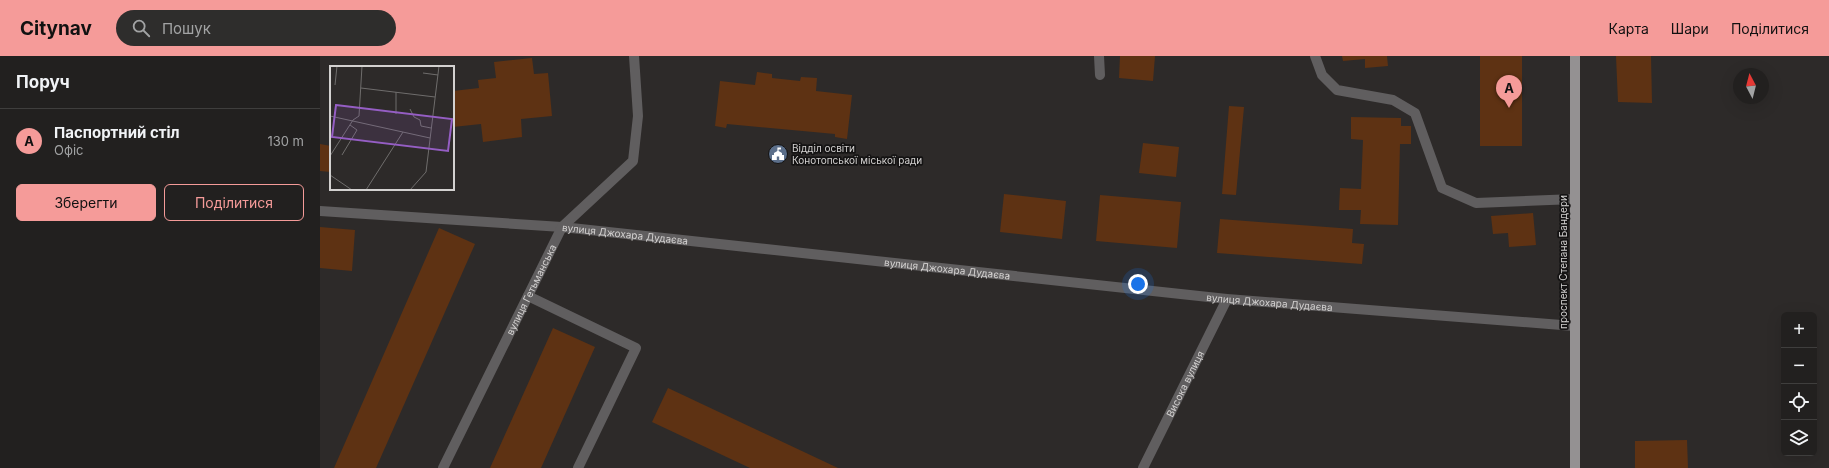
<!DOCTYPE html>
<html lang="uk">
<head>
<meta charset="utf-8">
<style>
	body { margin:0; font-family:Inter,sans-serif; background:#2e2d2c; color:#f1f3f6 }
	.controls { position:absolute; right:12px; bottom:12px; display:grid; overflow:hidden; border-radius:6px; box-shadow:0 4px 16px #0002 }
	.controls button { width:36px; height:36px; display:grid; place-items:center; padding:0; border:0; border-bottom:1px solid #3f3e3d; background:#22201f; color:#f1f3f6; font:20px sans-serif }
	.compass { position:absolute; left:1413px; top:12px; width:36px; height:36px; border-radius:50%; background:#22201f; box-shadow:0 4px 16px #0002; rotate:353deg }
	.you { position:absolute; left:818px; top:228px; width:14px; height:14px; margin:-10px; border:3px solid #fff; border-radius:50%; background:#1a73e8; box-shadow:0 0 0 6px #1a73e833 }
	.badge { display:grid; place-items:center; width:26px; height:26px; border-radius:50%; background:#f59b99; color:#111; font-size:13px; font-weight:700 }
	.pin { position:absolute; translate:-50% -33px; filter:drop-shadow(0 1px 2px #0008) }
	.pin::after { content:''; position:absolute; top:21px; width:14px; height:12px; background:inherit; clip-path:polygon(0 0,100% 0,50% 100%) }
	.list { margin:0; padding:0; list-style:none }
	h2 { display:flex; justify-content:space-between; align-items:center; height:52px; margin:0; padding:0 16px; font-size:17px }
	h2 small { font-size:13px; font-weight:400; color:#a2a3a4 }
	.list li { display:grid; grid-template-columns:26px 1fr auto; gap:12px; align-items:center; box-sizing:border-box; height:64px; padding:0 16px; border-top:1px solid #3f3e3d }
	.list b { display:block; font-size:15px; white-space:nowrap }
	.list p { margin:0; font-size:13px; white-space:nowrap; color:#a2a3a4 }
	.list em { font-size:13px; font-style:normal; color:#a2a3a4 }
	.actions { display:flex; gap:8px; padding:12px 16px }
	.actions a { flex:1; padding:9px 0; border:1px solid #f59b99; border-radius:6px; text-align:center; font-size:14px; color:#f59b99 }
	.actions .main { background:#f59b99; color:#111 }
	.icon { flex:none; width:22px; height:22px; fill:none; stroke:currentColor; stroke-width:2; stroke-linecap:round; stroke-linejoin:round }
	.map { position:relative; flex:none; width:1509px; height:412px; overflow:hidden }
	header { display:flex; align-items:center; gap:24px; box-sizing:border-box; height:56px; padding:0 20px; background:#f59b99; color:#111 }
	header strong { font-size:19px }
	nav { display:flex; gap:22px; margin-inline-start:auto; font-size:14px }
	.search { width:280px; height:36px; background:#2e2d2c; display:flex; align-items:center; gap:10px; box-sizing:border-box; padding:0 14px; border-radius:22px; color:#a2a3a4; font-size:15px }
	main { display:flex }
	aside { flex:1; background:#22201f }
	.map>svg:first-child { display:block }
</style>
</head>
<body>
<header>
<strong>Citynav</strong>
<div class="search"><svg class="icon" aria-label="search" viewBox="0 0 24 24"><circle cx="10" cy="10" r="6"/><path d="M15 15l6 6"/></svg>Пошук</div>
<nav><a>Карта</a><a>Шари</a><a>Поділитися</a></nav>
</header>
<main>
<aside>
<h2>Поруч<small></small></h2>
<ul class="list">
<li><span class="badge">A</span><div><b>Паспортний стіл</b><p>Офіс</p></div><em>130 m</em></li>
</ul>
<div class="actions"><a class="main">Зберегти</a><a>Поділитися</a></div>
</aside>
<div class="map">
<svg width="1509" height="412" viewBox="0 0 1509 412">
	<rect width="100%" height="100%" fill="#2d2a29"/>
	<g fill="#5e3213">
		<polygon points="800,0 835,0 833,25 799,22"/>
		<polygon points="1022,0 1067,0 1068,10 1045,12 1045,3 1023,5"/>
		<rect x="1160" y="0" width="42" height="90"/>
		<polygon points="1296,0 1331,0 1332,47 1298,46"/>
		<polygon points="212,2 214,18 228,17 232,60 201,63 202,81 163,86 161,68 133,71 133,35 159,32 158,24 176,22 174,6"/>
		<polygon points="437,16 452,18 452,22 480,25 481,21 497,22 496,35 532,39 527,83 515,81 515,78 407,68 406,72 395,70 400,25 435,29"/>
		<polygon points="909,50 924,51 916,139 902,138"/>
		<polygon points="1031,61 1081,62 1081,70 1091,70 1091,88 1080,88 1078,169 1040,168 1041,154 1019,154 1020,132 1041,133 1043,84 1031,83"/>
		<polygon points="823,87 859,91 856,121 819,117"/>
		<polygon points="0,88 11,90 11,116 0,115"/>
		<polygon points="684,138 746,145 742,183 680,176"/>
		<polygon points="780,139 861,146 857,192 776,185"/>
		<polygon points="1213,157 1216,189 1189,191 1188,177 1173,178 1171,160"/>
		<polygon points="900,163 1033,173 1032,187 1044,188 1042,208 897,197"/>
		<polygon points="0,171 35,174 32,215 0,212"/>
		<polygon points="119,172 155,188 56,412 14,412"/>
		<polygon points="233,272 275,291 221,412 170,412"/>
		<polygon points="348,332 518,412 430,412 332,366"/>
		<polygon points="1367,384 1368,412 1315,412 1315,385"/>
	</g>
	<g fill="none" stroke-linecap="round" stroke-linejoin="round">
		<g stroke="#605e5f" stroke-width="10">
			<polyline points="779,0 780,19"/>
			<polyline points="995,0 1002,19 1017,34 1073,44 1095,57 1122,132 1156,147 1255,143"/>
			<polyline points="208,240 316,292 258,412"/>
		</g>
		<g stroke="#605e5f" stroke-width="10">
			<path id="s1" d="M0,155L242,171L907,243L1254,270"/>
			<path id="s2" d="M123,412L242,171L313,105L318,60L314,0"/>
			<path id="s3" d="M823,412L907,243"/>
		</g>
		<polyline stroke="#949192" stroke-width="10" points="1255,412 1255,0"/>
	</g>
	<defs>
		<g id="civic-disc" transform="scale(1)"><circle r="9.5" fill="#5c6f8a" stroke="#141313"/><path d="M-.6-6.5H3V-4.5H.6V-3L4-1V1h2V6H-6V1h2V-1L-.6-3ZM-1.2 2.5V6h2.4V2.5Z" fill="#fff"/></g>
	</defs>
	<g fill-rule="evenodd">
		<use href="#civic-disc" x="458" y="98"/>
	</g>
	<g text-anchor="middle" stroke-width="3.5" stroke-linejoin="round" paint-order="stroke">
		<g font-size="10" fill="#d3d1d0" stroke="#141313" text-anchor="start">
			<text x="472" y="96">Відділ освіти<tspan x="472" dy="12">Конотопської міської ради</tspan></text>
		</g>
		<g font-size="10" fill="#d3d1d0" stroke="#141313">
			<text dy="4" stroke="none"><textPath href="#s1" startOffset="306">вулиця Джохара Дудаєва</textPath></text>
			<text transform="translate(1243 206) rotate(-90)" y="4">проспект Степана Бандери</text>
			<text dy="4" stroke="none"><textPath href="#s1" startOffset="630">вулиця Джохара Дудаєва</textPath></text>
			<text dy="4" stroke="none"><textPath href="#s2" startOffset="199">вулиця Гетьманська</textPath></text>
			<text dy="4" stroke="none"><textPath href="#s1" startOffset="954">вулиця Джохара Дудаєва</textPath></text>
			<text dy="4" stroke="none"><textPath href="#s3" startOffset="94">Висока вулиця</textPath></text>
		</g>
	</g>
	<g transform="translate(10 10)">
		<rect width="124" height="124" fill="#2d2a29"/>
		<path fill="none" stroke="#6f6d6c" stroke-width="1" d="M93,7L108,9M5,19L7,0M31,22L105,31M80,43L84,51L90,54L91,60L101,62M66,48V26M0,50L100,72M12,89L27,64L20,59M0,90L23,54L29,50L32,0M0,109L22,124M36,124L73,66M80,124L96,106L109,0"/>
		<path fill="#955ec4" fill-opacity="0.15" stroke="#955ec4" stroke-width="2" d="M6,39L122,53L118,85L2,71Z"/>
		<rect width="124" height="124" fill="none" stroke="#d3d1d0" stroke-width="2"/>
	</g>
</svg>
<div class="controls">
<button>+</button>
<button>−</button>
<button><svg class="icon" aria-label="locate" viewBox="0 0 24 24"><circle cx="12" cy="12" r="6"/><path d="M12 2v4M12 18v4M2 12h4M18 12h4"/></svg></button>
<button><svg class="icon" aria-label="layers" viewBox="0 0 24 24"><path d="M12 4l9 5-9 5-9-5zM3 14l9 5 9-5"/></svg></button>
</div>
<svg class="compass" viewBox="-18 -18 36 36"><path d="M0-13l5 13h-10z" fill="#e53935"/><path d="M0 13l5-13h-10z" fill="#a2a3a4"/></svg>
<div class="you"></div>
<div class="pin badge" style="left:1189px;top:52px">A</div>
</div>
</main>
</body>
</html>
